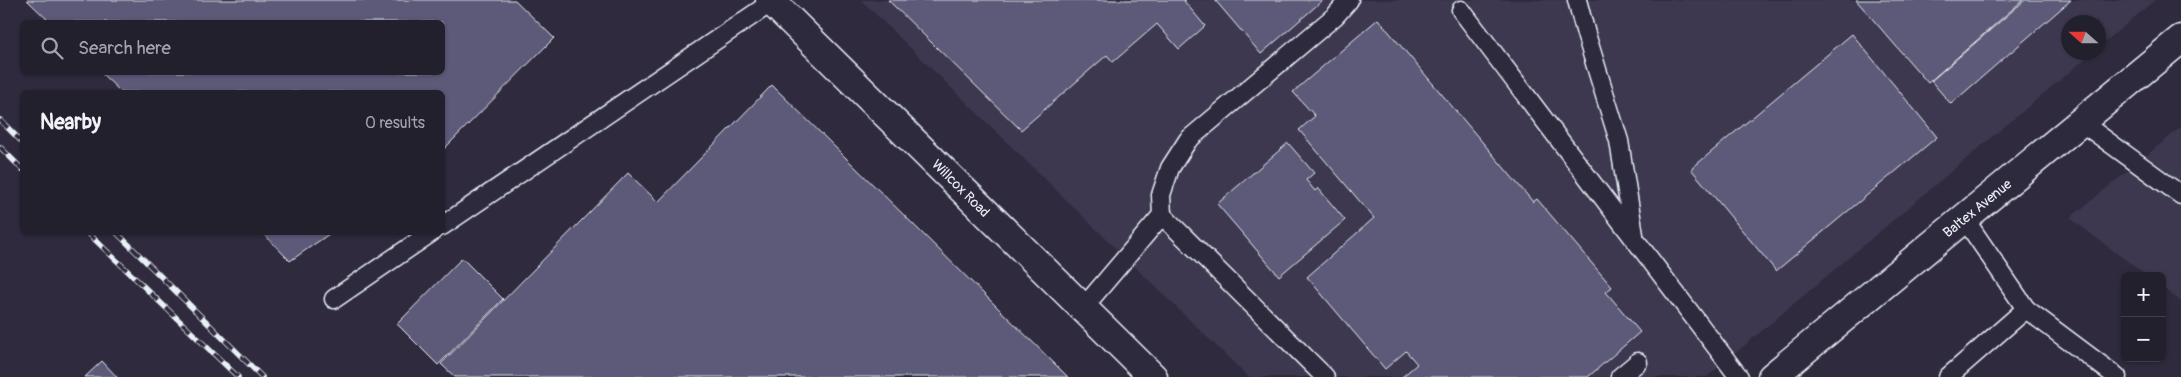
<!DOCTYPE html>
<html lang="en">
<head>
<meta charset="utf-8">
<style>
	body { margin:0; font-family:Pangolin,sans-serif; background:#2b2836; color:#f1f3f6 }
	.controls { position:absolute; right:15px; bottom:15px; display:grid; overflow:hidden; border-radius:8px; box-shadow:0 1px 4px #0004 }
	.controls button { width:45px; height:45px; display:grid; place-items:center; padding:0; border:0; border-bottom:1px solid #403e4a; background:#23202e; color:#f1f3f6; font:25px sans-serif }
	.compass { position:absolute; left:2061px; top:15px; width:45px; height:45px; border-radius:50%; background:#23202e; box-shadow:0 1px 4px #0004; rotate:291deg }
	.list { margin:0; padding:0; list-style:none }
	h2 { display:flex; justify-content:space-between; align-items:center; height:65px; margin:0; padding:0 20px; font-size:21px }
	h2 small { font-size:16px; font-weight:400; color:#a3a3aa }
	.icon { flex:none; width:28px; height:28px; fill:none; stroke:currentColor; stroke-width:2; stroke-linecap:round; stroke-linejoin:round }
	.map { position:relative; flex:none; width:2181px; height:377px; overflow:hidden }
	.search { position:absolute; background:#23202e; box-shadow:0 1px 4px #0004; left:20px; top:20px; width:425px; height:55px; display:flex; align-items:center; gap:12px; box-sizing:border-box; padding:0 18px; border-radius:8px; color:#a3a3aa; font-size:19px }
	.panel { position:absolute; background:#23202e; box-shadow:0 1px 4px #0004; left:20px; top:90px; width:425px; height:145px; border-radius:8px }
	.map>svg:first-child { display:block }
</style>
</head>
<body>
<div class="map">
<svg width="2181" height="377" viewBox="0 0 2181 377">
	<rect width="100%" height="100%" fill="#2f2a3d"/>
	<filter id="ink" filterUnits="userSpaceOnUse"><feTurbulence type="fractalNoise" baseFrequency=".02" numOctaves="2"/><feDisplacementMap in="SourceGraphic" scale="10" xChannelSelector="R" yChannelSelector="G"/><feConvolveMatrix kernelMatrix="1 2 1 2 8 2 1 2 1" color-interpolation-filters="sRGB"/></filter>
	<g filter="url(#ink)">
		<g fill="#3c384f">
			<polygon points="861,0 2155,0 2099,47 2098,22 2068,22 2068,52 2092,53 1707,377 1248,377"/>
			<polygon points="2181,127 2181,302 2162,287 2162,276 2147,276 2070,218"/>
		</g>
		<g fill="#5b5a78" stroke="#e8f1f8">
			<polygon points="27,0 515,0 554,38 442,151 442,92 121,92 100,72 442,72 442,22 50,22"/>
			<polygon points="888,0 1186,0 1184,1 1205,26 1179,49 1157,24 1113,62 1107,55 1021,130"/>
			<polygon points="1215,0 1323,0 1261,54"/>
			<polygon points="1856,0 2023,0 1928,83"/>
			<polygon points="2025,0 2071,0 1951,104 1931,81"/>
			<polygon points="1378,19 1533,202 1537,199 1612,287 1606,292 1640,332 1588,377 1402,377 1417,364 1406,351 1385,369 1307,277 1374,218 1299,130 1315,116 1293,92"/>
			<polygon points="1852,34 1937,137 1776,271 1691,169"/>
			<polygon points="772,85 1068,377 455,377 441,364 628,173 658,202"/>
			<polygon points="1288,143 1314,173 1306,180 1315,191 1318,188 1345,220 1279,276 1217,204"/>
			<polygon points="262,232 332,232 290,261"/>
			<polygon points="462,258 503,299 438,365 397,324"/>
			<polygon points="102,361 117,377 85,377"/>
		</g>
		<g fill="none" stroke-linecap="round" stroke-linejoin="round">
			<g stroke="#e8f1f8" stroke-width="21">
				<g id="lane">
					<polyline points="1577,0 1586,34 1619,141 1634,235"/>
					<polyline points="1461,10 1739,377"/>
					<polyline points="2081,122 2181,195"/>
					<polyline points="442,226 772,2"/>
					<polyline points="334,299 432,232"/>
					<polyline points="1083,308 1162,215"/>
					<polyline points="2026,309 2117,377"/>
					<polyline points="1325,377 1162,215 1161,195 1170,168 1188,140 1335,16 1349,0"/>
					<polyline points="1620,377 1638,362"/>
					<polyline points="1948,377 2026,309 1964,218"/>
				</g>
			</g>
			<g stroke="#e8f1f8" stroke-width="31">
				<polyline id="street" points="1772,377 2181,39"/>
			</g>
			<g stroke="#e8f1f8" stroke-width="31">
				<polyline id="secondary" points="770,0 1153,377"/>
			</g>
			<use href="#lane" stroke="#2f2a3d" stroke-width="18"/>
			<use href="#street" stroke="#2f2a3d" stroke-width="28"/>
			<use href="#secondary" stroke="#2f2a3d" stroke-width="28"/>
			<g stroke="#e8f1f8" stroke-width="5.5">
				<g id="rail">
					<polyline points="0,120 22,142"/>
					<polyline points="0,147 22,169"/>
					<polyline points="87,232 238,377"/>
					<polyline points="116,232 262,377"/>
				</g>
			</g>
			<use href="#rail" stroke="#2f2a3d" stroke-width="4" stroke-dasharray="11" stroke-linecap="butt"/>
		</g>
	</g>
	<g text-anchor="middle" stroke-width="4" stroke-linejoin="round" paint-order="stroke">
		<g font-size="14" fill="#e8f1f8" stroke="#2f2a3d">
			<text transform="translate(961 188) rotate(45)" y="5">Willcox Road</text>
			<text transform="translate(1977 208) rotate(-39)" y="5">Baltex Avenue</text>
		</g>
	</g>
</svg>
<div class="controls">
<button>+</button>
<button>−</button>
</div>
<svg class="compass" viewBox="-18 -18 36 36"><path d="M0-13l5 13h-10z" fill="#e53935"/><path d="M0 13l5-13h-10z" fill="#a3a3aa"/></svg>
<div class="search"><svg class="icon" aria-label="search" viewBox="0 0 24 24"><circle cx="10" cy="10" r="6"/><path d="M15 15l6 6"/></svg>Search here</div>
<section class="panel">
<h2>Nearby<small>0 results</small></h2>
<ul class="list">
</ul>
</section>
</div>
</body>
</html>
